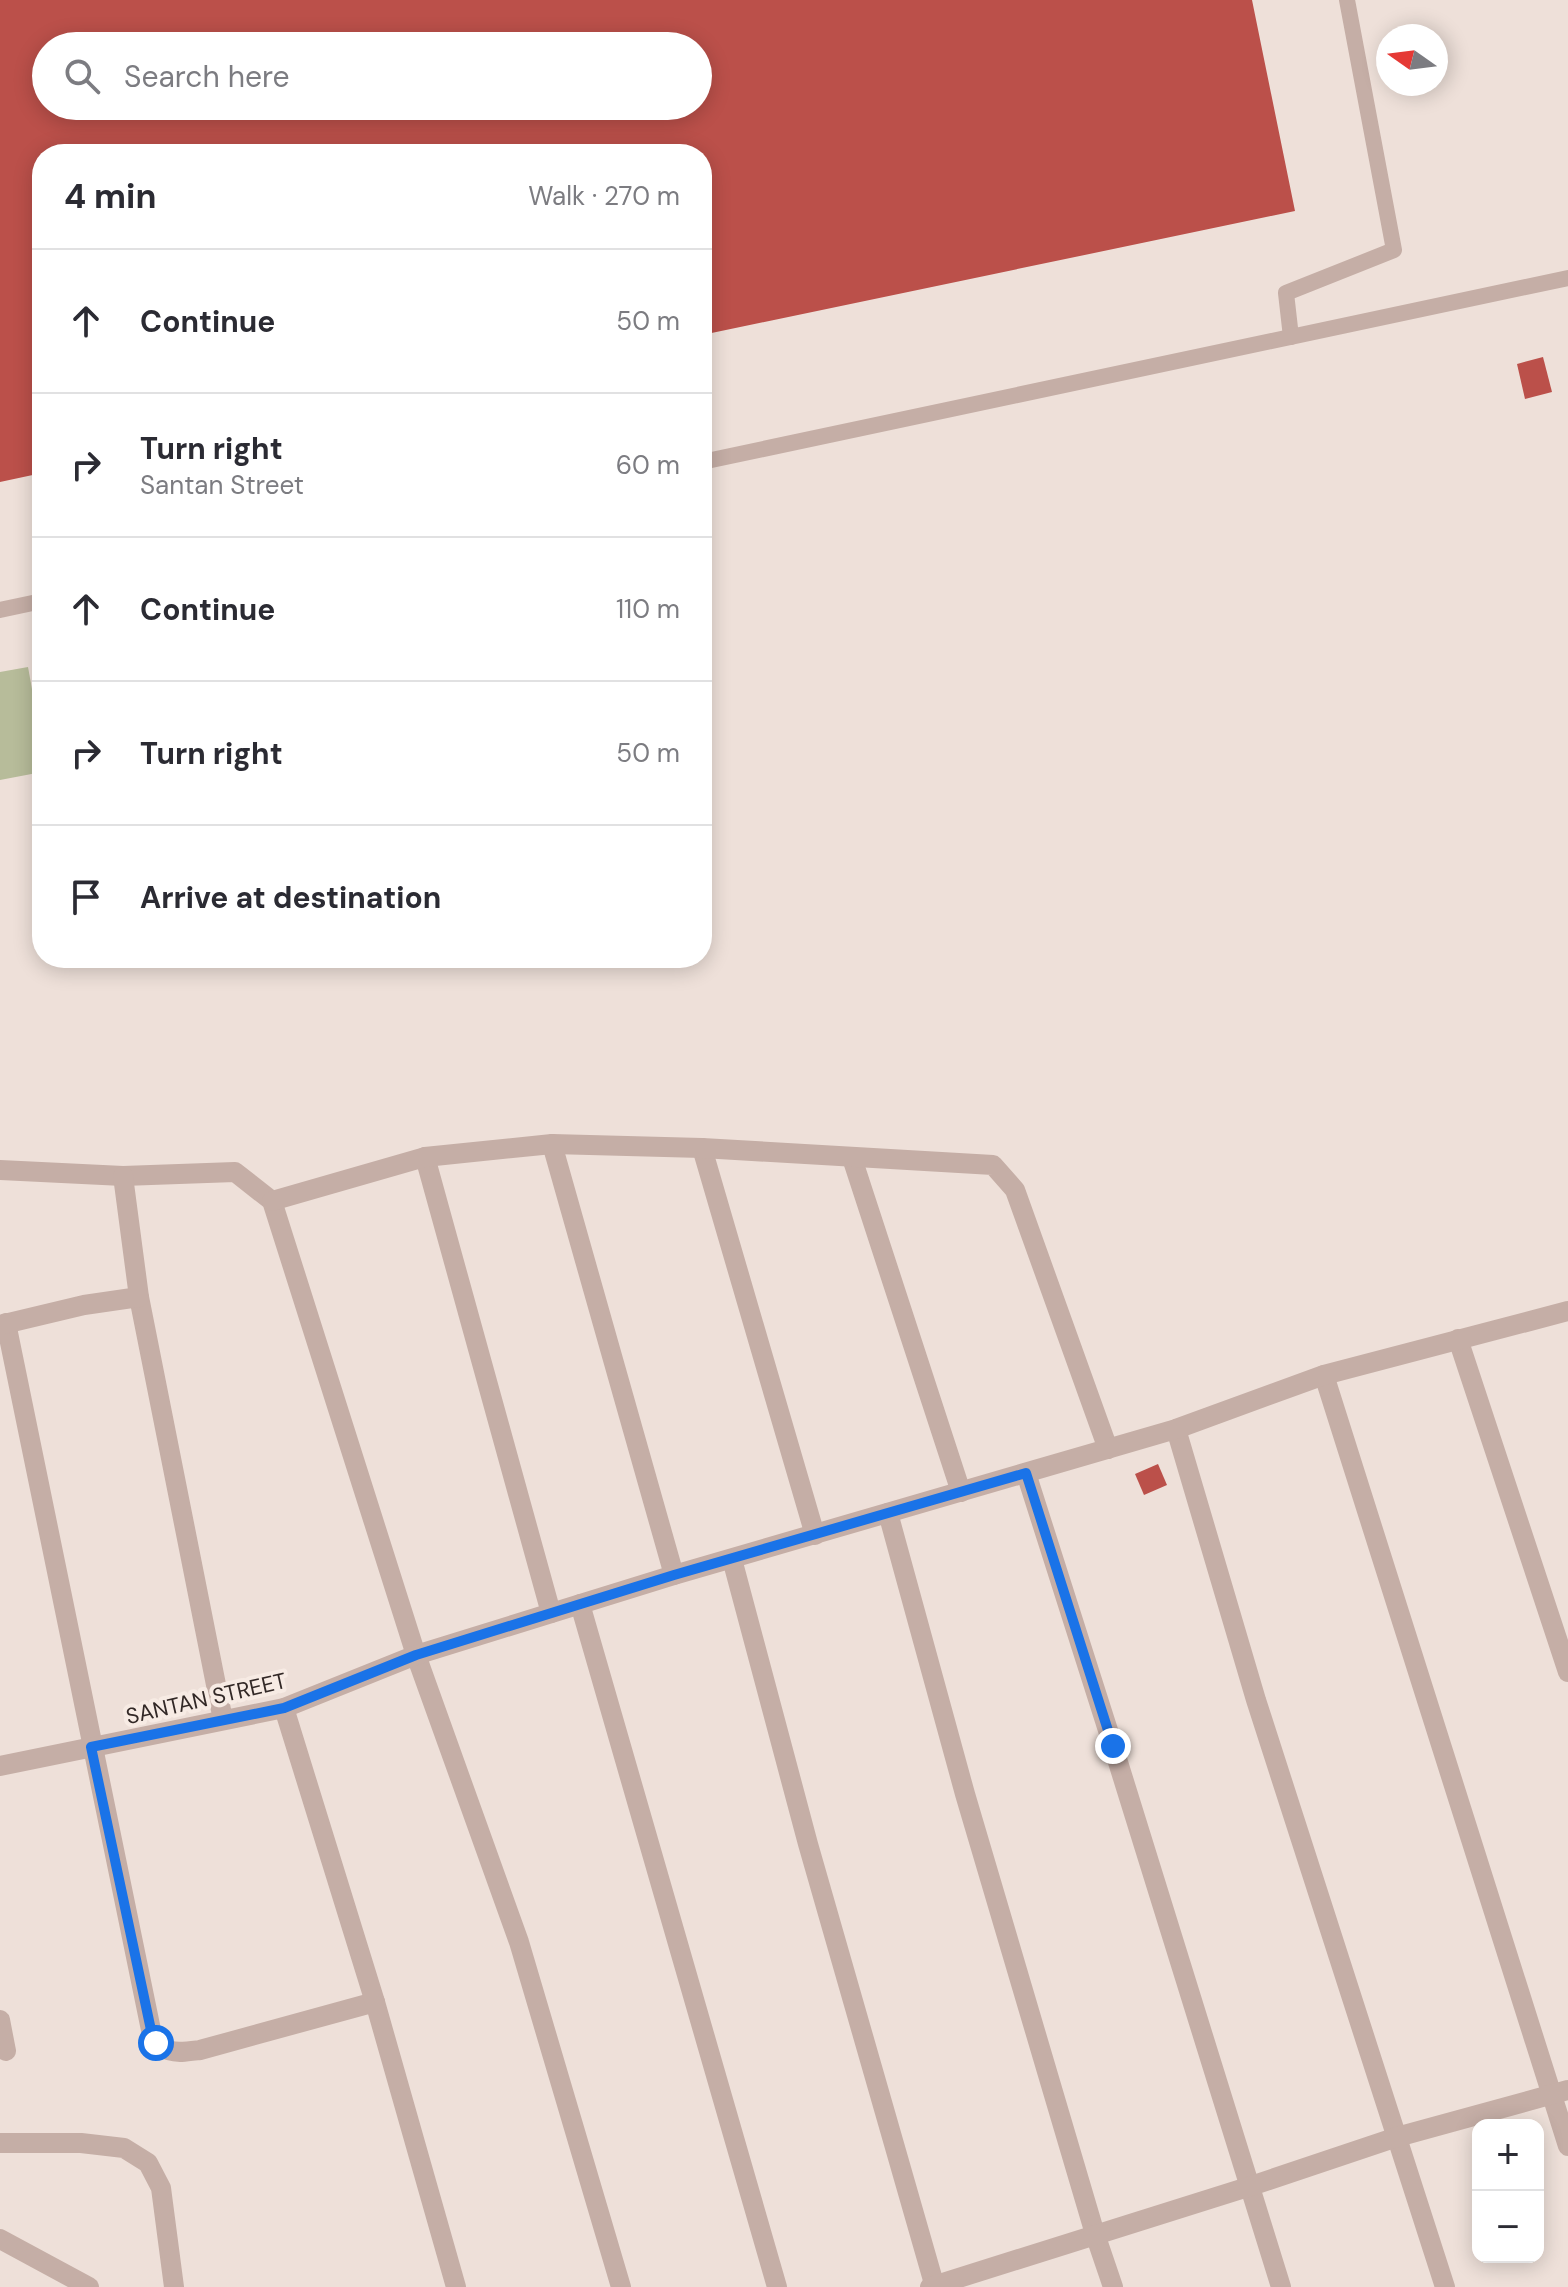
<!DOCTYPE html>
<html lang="en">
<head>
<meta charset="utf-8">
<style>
	body { margin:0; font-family:"DM Sans",sans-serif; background:#f7f7f7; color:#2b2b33 }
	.controls { position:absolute; right:24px; bottom:24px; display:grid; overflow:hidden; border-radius:16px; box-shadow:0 4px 20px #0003 }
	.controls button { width:72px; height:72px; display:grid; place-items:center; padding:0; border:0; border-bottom:2px solid #e1e1e2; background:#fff; color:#2b2b33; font:40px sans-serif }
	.compass { position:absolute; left:1376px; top:24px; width:72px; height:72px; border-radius:50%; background:#fff; box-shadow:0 4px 20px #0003; rotate:284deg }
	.stop { position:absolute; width:24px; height:24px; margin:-18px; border:6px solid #1a73e8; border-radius:50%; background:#fff }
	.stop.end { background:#1a73e8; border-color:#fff; box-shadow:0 2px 8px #0008 }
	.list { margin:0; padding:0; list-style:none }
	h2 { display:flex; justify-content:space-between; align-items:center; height:104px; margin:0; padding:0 32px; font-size:34px }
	h2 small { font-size:26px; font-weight:400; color:#7c7c81 }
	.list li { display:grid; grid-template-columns:52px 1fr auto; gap:24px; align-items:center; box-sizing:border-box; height:144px; padding:0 32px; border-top:2px solid #e1e1e2 }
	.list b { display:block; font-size:30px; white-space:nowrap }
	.list p { margin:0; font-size:26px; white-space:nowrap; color:#7c7c81 }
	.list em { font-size:26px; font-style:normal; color:#7c7c81 }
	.icon { flex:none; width:44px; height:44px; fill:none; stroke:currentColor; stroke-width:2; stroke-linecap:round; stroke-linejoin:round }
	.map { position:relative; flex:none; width:1568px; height:2287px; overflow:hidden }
	.search { position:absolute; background:#fff; box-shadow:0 4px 20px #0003; left:32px; top:32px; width:680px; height:88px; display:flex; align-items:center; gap:20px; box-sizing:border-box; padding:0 28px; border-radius:44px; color:#7c7c81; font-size:30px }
	.panel { position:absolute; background:#fff; box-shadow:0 4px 20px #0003; left:32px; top:144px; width:680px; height:824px; border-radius:32px }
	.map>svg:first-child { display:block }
</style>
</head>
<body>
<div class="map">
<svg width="1568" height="2287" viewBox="0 0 1568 2287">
	<rect width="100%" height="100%" fill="#eee0d9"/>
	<polygon fill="#b7bc9a" points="28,667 42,744 42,772 0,780 0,672"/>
	<g fill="#bb504a" fill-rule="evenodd">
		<path d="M0,0H1252L1295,211L702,335V154H42V473L0,482ZM46,46H698V106H46Z"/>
		<polygon points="1543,357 1552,392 1525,399 1517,364"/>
		<polygon points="1158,1464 1167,1485 1144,1495 1135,1474"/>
	</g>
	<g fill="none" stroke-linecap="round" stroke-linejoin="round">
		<g stroke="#c5aea6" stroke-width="16">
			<polyline points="1291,337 1286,293 1394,250 1347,0"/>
			<polyline points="702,462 1568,278"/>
			<polyline points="0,610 42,601"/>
		</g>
		<g stroke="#c5aea6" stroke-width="20">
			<polyline points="552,1144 674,1575"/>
			<polyline points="702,1148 815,1535"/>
			<polyline points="425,1157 551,1613"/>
			<polyline points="852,1158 961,1492"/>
			<polyline points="0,1170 123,1176 235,1172 272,1201 416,1655 519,1942 621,2287"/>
			<polyline points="272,1201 425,1157 552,1144 702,1148 993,1165 1015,1190 1108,1449"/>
			<polyline points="139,1297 223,1720"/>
			<path d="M6,1323L151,2030C162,2056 176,2053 200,2050L375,2002"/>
			<polyline points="0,1325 84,1305 139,1297 123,1176"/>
			<polyline points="1458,1339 1568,1672"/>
			<polyline points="1324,1375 1568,2146"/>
			<polyline points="1176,1429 1256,1700 1445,2287"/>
			<polyline points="1026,1473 1113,1746 1281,2287"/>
			<polyline points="888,1513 965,1794 1095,2234 1113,2287"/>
			<polyline points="732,1559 808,1844 935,2287"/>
			<polyline points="580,1604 777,2287"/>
			<polyline points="284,1708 375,2002 456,2287"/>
			<polyline points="0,1766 284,1708 416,1655 674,1575 1176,1429 1324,1375 1568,1311"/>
			<polyline points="0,2020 6,2051"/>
			<polyline points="0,2143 81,2143 124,2148 148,2163 161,2188 174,2287"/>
			<polyline points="0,2239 89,2287"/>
			<polyline points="930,2287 1251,2186 1397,2137 1568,2090"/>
		</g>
	</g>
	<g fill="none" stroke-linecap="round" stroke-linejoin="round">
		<polyline stroke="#1a73e8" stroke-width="10" points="156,2043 151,2030 91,1747 284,1708 416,1655 674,1575 1026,1473 1113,1746"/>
	</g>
	<g text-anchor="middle" stroke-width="8" stroke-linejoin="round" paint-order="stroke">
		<g font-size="22" fill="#322826" stroke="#f7ebe4">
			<text transform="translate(206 1698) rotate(-13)" y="8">SANTAN STREET</text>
		</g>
	</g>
</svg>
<div class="controls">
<button>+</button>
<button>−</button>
</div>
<svg class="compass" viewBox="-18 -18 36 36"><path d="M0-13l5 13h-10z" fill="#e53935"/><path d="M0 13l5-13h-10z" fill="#7c7c81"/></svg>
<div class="stop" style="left:156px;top:2043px"></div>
<div class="stop end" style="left:1113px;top:1746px"></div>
<div class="search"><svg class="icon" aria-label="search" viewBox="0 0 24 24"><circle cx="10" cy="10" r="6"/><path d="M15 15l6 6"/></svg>Search here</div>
<section class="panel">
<h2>4 min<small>Walk · 270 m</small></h2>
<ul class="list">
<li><svg class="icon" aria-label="ahead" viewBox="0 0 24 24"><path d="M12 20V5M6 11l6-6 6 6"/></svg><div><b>Continue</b></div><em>50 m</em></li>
<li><svg class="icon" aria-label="right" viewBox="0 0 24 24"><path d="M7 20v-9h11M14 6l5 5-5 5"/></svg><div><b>Turn right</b><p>Santan Street</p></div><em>60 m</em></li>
<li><svg class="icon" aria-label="ahead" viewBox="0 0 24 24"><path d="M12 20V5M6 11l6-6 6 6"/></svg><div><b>Continue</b></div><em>110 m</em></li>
<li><svg class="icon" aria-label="right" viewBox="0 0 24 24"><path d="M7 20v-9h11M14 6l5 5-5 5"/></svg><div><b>Turn right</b></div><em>50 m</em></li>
<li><svg class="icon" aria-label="arrive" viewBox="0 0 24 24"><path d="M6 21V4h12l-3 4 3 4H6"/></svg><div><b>Arrive at destination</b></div></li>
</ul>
</section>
</div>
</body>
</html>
